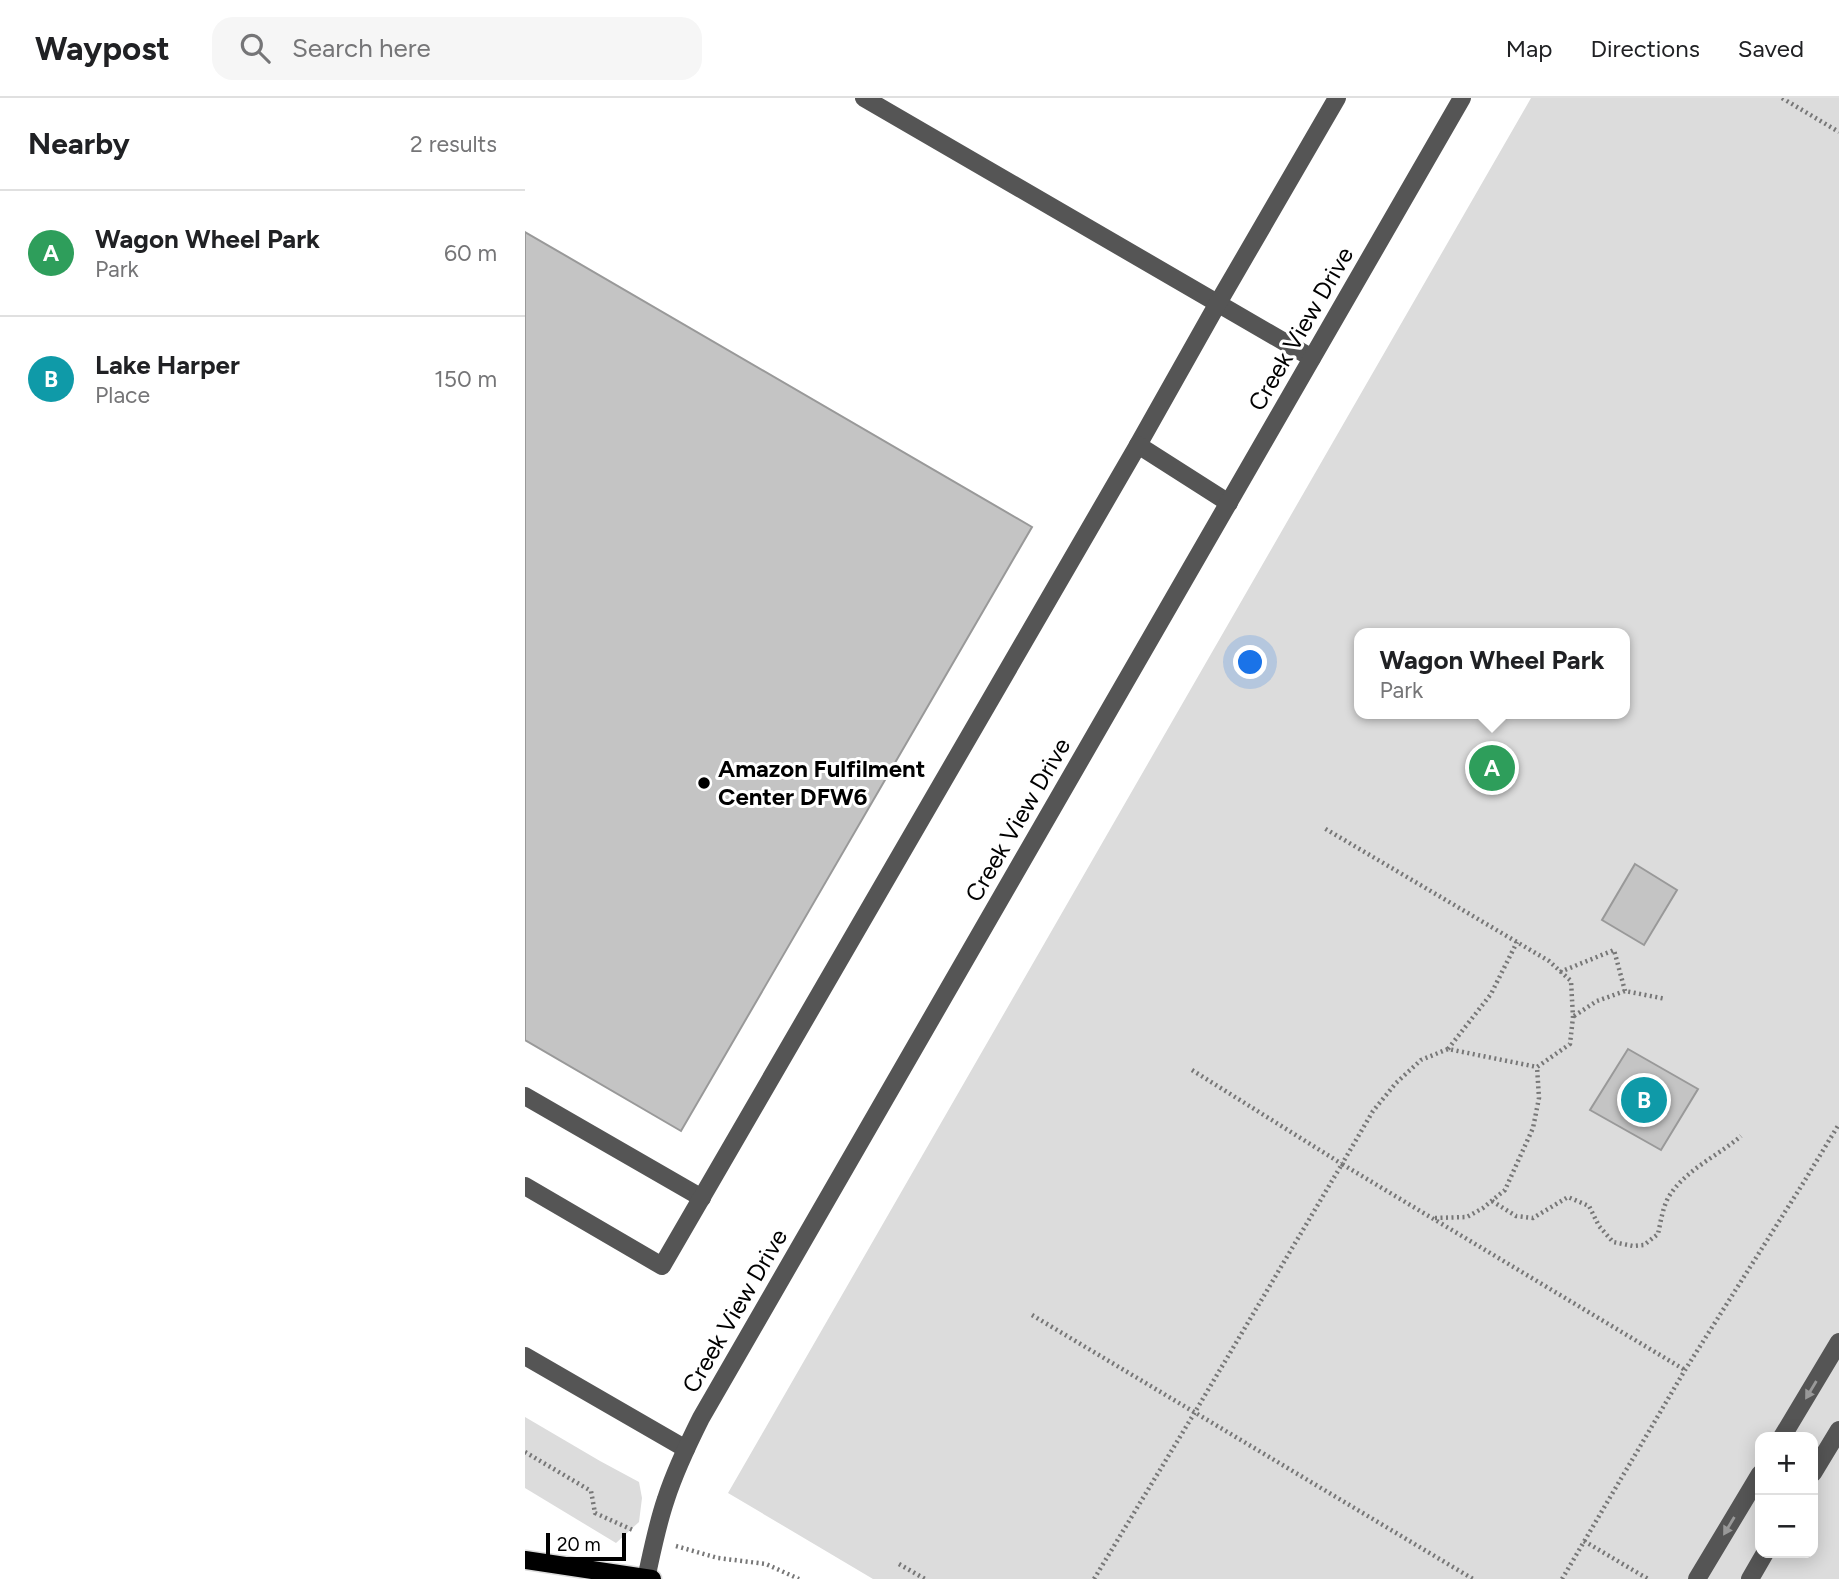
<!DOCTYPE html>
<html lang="en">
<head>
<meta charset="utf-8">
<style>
	body { margin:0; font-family:Figtree,sans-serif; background:#f6f6f6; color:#202124 }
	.controls { position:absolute; right:21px; bottom:21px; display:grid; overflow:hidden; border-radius:14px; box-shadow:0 4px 18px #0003 }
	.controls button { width:63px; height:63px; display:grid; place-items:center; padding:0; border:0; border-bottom:2px solid #e0e0e0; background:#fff; color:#202124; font:35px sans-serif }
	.scale { position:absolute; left:21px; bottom:18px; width:80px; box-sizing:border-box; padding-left:7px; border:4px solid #000; border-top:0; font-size:19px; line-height:24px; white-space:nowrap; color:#000; -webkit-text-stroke:5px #fff; paint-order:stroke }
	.you { position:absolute; left:726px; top:565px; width:24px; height:24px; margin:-18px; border:5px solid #fff; border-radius:50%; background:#1a73e8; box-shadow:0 0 0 10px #1a73e833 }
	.badge { display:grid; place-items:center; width:46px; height:46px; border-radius:50%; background:#000; color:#fff; font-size:23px; font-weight:700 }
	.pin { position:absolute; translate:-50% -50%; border:4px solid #fff; box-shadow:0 2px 7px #0006 }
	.popup { position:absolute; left:829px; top:530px; width:276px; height:91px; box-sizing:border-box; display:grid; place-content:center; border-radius:14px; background:#fff; filter:drop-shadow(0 2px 5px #0005); font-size:23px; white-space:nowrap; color:#757577 }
	.popup b { font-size:26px; color:#202124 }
	.popup::after { content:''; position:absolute; left:50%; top:100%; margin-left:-14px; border:14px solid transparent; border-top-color:#fff }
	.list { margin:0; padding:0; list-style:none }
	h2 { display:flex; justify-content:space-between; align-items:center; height:91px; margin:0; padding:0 28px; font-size:30px }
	h2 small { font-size:23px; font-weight:400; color:#757577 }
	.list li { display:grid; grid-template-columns:46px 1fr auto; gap:21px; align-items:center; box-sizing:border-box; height:126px; padding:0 28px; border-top:2px solid #e0e0e0 }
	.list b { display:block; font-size:26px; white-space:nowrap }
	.list p { margin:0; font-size:23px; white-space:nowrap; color:#757577 }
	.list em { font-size:23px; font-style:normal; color:#757577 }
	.icon { flex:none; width:38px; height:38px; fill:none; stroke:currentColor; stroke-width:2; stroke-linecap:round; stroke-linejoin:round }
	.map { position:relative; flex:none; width:1314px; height:1481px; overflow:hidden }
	header { display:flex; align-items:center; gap:42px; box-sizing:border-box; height:98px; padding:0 35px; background:#fff; border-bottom:2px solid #e0e0e0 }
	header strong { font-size:33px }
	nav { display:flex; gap:38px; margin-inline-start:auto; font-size:24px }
	.search { width:490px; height:63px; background:#f6f6f6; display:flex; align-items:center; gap:18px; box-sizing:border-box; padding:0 24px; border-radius:21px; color:#757577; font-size:26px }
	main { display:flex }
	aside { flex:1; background:#fff }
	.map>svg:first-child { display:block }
</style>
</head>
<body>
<header>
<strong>Waypost</strong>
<div class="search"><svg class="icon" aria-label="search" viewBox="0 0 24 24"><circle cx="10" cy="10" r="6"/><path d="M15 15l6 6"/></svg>Search here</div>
<nav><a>Map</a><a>Directions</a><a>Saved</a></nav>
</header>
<main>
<aside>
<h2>Nearby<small>2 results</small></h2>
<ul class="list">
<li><span class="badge" style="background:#2e9e5b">A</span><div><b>Wagon Wheel Park</b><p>Park</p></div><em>60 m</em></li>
<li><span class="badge" style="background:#0f9aa8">B</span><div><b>Lake Harper</b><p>Place</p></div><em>150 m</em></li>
</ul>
</aside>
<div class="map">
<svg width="1314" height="1481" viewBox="0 0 1314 1481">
	<rect width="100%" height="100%" fill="#fff"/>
	<g fill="#dcdcdc" fill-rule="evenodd">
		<path d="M1006,0H1314V1481H348L203,1395ZM834,535H1100V616H834ZM1235,1339H1288V1455H1235Z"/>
		<polygon points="0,1319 75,1363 114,1384 117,1400 114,1424 91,1445 0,1390"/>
	</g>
	<g fill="#c4c4c4" stroke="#999" stroke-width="2">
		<polygon points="0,134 507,429 156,1033 0,942"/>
		<polygon points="1110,766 1152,792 1119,847 1077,822"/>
		<polygon points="1103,951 1173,991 1136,1052 1065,1012"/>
	</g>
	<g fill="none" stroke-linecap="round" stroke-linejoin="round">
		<g stroke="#dbdbdb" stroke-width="21">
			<polyline id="major" points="0,1462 127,1481"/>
		</g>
		<g stroke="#777" stroke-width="4.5" stroke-dasharray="2 3.5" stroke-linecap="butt">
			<polyline points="1257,0 1314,34"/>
			<polyline points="1035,874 1089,852 1100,893"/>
			<polyline points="1049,918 1072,903 1100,893 1141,901"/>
			<polyline points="923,951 966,896 992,844"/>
			<polyline points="667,972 817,1066 848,1013 871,985 896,962 923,951 1012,969 1045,946 1048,919 1046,883 1024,863 799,730"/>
			<path d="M967,1103L991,1118L1008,1120L1043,1099L1064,1108L1074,1128L1088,1144L1108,1148L1119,1147L1133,1136C1136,1123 1138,1105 1147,1094C1164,1070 1194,1057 1216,1038"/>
			<polyline points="910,1120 942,1119 958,1110 980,1092 1008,1030 1014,1000 1012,969"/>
			<polyline points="507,1217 948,1481"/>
			<polyline points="0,1354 66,1393 70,1415 110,1433"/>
			<polyline points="1059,1443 1123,1481"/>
			<polyline points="151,1448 193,1460 241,1466 274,1481"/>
			<polyline points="374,1466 400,1481"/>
			<polyline points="569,1481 670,1314 817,1066 1160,1272"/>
			<polyline points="1037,1481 1160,1272 1277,1087 1314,1026"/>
		</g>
		<g stroke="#555" stroke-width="18">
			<polyline points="339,0 787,260"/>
			<polyline points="613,347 693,205 812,0"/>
			<polyline points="0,998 177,1100"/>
			<polyline points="0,1088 137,1168 613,347 704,405"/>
			<polyline points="0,1258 161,1351"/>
			<polyline points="1257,1339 1314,1244"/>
			<polyline points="1288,1375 1314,1332"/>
			<path d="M121,1481C127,1454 132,1427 141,1401C150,1373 163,1346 176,1320L937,0"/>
			<polyline points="1172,1481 1235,1376"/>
			<polyline points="1225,1481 1240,1455"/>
		</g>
		<use href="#major" stroke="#000" stroke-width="18"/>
	</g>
	<defs><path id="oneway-solid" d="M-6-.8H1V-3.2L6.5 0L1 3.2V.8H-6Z" transform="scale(1.75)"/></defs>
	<g fill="#999">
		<use href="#oneway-solid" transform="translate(1286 1292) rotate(121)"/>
		<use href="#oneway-solid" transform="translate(1204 1428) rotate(121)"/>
	</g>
	<circle fill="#000" stroke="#fff" stroke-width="2.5" cx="179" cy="685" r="7"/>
	<g text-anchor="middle" stroke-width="6" stroke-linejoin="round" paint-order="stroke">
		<g font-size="24" fill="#000" stroke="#fff">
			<text transform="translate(776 231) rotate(-60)" y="8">Creek View Drive</text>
			<text transform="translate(493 722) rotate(-60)" y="8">Creek View Drive</text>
			<text transform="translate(210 1213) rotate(-60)" y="8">Creek View Drive</text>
		</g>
		<g font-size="24" font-weight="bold" fill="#000" stroke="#fff" text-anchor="start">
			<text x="193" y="679">Amazon Fulfilment<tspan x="193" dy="28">Center DFW6</tspan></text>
		</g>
	</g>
</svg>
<div class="controls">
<button>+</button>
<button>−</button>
</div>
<div class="scale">20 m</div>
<div class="you"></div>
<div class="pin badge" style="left:967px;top:670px;background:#2e9e5b">A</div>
<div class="popup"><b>Wagon Wheel Park</b>Park</div>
<div class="pin badge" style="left:1119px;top:1002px;background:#0f9aa8">B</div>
</div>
</main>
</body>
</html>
